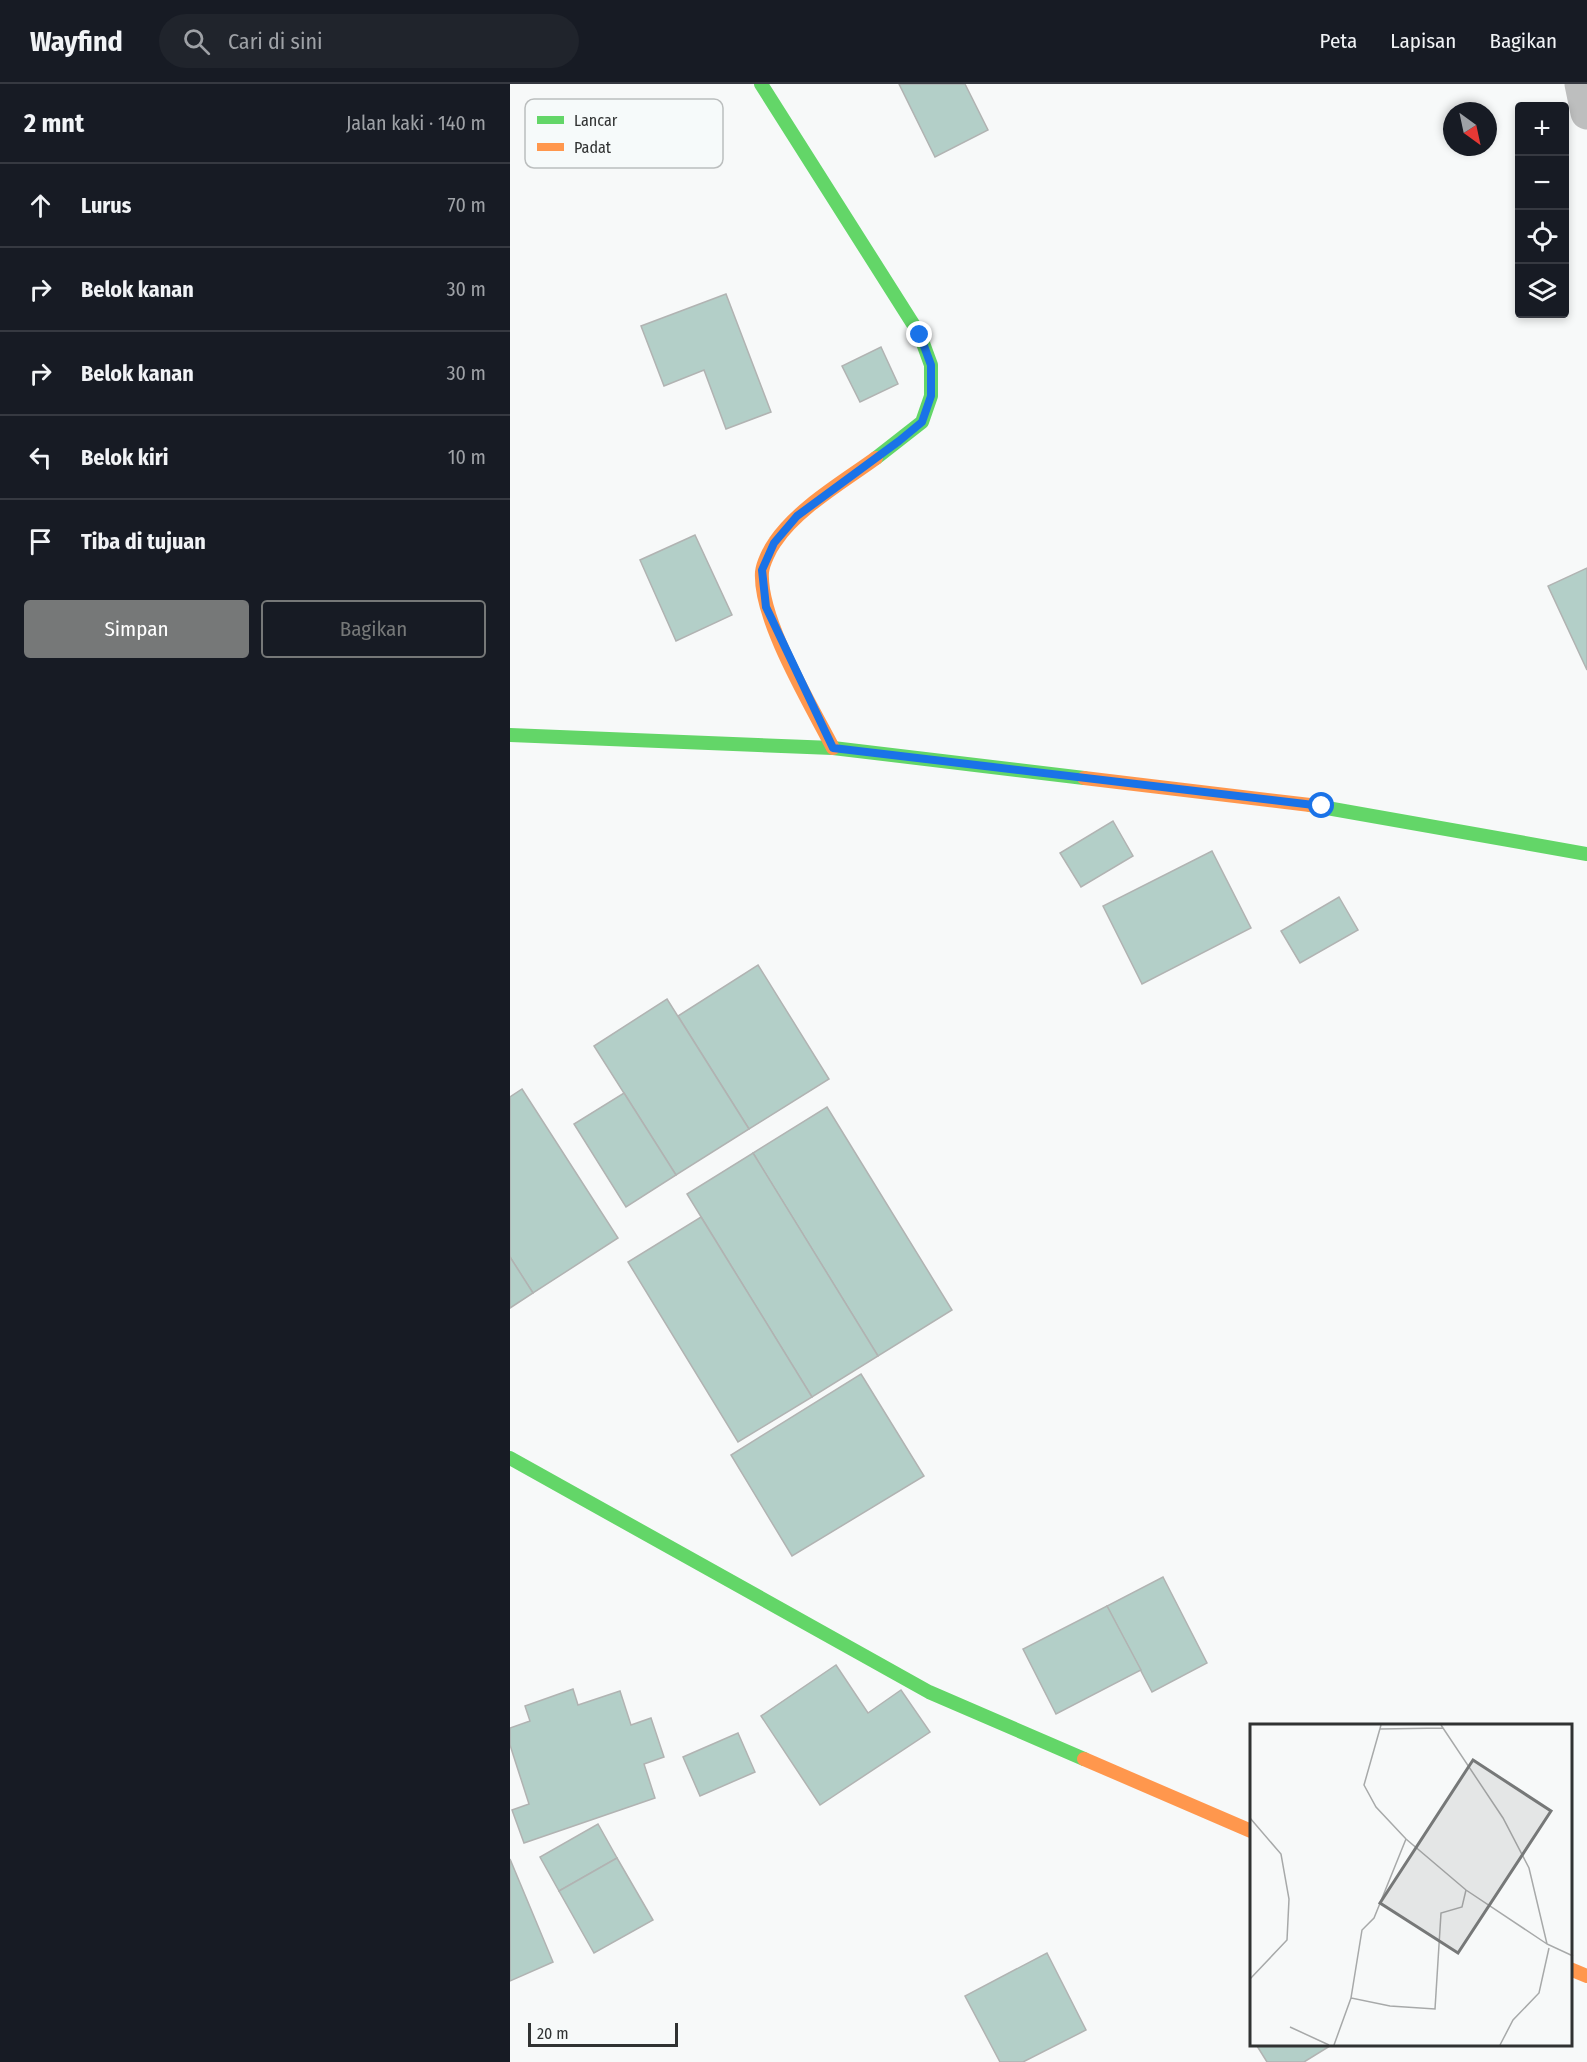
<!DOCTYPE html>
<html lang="id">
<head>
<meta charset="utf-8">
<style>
	body { margin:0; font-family:"Fira Sans Condensed",sans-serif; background:#20242c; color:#f1f3f6 }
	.controls { position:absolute; right:18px; top:18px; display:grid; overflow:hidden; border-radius:6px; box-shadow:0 3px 9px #0003 }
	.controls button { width:54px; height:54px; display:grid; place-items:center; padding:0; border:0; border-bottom:2px solid #363941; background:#171b24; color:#f1f3f6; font:30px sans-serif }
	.compass { position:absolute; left:933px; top:18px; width:54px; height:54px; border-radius:50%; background:#171b24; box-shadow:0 3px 9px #0003; rotate:147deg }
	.scale { position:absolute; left:18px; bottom:15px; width:150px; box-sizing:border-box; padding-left:6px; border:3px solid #303232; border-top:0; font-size:16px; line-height:21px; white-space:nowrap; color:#303232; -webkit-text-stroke:4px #f6fafa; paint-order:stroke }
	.stop { position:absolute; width:18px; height:18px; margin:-14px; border:4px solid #1a73e8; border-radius:50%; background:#fff }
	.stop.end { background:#1a73e8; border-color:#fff; box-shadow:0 2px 6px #0008 }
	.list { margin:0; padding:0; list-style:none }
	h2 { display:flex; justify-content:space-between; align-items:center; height:78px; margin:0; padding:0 24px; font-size:26px }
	h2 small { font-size:20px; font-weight:400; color:#9ea1a6 }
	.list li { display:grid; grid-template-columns:39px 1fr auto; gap:18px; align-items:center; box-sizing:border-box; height:84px; padding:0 24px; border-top:2px solid #363941 }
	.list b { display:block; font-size:22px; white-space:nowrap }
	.list em { font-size:20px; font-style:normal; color:#9ea1a6 }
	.actions { display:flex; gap:12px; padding:18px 24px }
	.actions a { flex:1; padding:14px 0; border:2px solid #767878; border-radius:6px; text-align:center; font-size:21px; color:#767878 }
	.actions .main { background:#767878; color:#fff }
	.icon { flex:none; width:33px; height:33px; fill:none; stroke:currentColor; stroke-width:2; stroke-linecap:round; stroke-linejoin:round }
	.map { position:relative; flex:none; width:1077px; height:1978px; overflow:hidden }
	header { display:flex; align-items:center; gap:36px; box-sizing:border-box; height:84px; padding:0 30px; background:#171b24; border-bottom:2px solid #363941 }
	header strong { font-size:28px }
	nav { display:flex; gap:33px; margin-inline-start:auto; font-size:21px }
	.search { width:420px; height:54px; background:#20242c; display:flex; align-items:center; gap:15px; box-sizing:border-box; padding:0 21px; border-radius:33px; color:#9ea1a6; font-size:22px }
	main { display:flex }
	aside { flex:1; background:#171b24 }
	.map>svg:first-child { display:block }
</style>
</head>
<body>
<header>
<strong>Wayfind</strong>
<div class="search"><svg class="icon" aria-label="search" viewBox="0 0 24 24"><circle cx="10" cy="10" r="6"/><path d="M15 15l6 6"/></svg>Cari di sini</div>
<nav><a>Peta</a><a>Lapisan</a><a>Bagikan</a></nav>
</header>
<main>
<aside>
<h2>2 mnt<small>Jalan kaki · 140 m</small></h2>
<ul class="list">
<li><svg class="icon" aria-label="ahead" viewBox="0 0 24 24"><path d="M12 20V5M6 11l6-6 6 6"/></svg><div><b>Lurus</b></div><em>70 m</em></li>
<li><svg class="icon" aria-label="right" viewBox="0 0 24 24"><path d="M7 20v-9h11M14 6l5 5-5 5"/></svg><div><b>Belok kanan</b></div><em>30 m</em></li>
<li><svg class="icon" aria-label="right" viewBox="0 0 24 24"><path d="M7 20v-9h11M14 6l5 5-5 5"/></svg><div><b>Belok kanan</b></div><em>30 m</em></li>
<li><svg class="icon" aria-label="left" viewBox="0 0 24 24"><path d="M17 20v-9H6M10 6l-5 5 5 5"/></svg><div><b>Belok kiri</b></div><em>10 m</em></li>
<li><svg class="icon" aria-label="arrive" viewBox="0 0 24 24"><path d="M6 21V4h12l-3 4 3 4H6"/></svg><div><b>Tiba di tujuan</b></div></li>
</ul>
<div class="actions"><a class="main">Simpan</a><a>Bagikan</a></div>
</aside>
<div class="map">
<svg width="1077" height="1978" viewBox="0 0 1077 1978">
	<rect width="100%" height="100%" fill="#f7f9f9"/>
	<g fill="#b3cfc8" stroke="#b1b3b2" stroke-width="1.5">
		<polygon points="389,0 455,0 478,46 425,73"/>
		<polygon points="216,210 261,328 216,345 194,286 154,302 131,242"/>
		<polygon points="371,263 388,300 350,318 332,282"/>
		<polygon points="185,451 222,531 166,557 130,476"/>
		<polygon points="1077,484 1077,586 1038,502"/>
		<polygon points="603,737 623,772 571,803 550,769"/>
		<polygon points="702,767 741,844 632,900 593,822"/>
		<polygon points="829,813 848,846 790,879 771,847"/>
		<polygon points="248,881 319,995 239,1045 168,932"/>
		<polygon points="157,915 239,1045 166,1091 84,962"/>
		<polygon points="12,1005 108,1154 23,1209 0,1173 0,1013"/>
		<polygon points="114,1009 166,1091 116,1123 64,1040"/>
		<polygon points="317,1023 442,1226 368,1272 243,1069"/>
		<polygon points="243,1069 368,1272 302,1313 177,1110"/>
		<polygon points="191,1133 302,1313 228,1358 118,1178"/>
		<polygon points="0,1173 23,1209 0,1224"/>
		<polygon points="351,1290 414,1392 282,1472 221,1371"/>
		<polygon points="653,1493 697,1579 642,1608 597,1522"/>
		<polygon points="597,1522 631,1586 546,1630 513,1565"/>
		<polygon points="326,1581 358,1629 391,1606 420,1648 310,1721 251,1632"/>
		<polygon points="63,1605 68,1621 110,1607 121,1641 141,1634 154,1673 134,1680 145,1714 14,1759 2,1726 19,1720 0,1661 0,1644 20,1637 15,1622"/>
		<polygon points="228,1649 245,1688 190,1712 173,1673"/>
		<polygon points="88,1740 107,1774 49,1807 30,1773"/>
		<polygon points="107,1774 143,1836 84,1869 49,1807"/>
		<polygon points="0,1775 43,1878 0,1897"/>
		<polygon points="537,1869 576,1946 513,1978 490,1978 455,1912"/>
		<polygon points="747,1962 820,1962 794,1978 757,1978"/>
	</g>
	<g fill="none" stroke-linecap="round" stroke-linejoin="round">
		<polyline stroke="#bdbebe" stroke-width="33" points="1071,0 1077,29"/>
		<g stroke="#63d668" stroke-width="14">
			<polyline points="251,0 410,251 421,281 421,312 412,338 366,374"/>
			<polyline points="0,651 323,664 574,694"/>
			<polyline points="800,721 1077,770"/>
			<polyline points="0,1374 419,1608 574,1675"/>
		</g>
		<g stroke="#ff974d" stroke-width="14">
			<path d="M323,664C301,621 249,535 252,488C253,479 260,465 265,458C288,424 333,398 366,374"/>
			<polyline points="574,694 800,721"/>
			<polyline points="574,1675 741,1747"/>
			<polyline points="1060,1885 1077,1892"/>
		</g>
	</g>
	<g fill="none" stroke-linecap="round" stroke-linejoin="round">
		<polyline stroke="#1a73e8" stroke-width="8" points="410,251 421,281 421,312 412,338 389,357 287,432 264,459 252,486 256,523 323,664 812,722"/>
	</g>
	<g transform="translate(740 1640)">
		<rect width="322" height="322" fill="#f7f9f9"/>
		<path fill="none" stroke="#a7a9a9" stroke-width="1.5" d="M131,1L114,61L126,83L156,115L216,166L297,220M191,1L253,94L279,144L297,220L323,232M130,5L193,4M0,94L31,130L39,175L37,216L0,255M156,115L124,194L112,206L101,274L140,282L185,285L191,189L212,183L216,166M40,303L79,321M84,321L101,274M250,321L263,296L289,269L299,224"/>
		<path fill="#767878" fill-opacity="0.15" stroke="#767878" stroke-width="3" d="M223,36L301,87L208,229L130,179Z"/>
		<rect width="322" height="322" fill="none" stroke="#303232" stroke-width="3"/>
	</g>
	<rect x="15" y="15" width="198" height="69" rx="9" fill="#f6fafa" stroke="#bbbebe" stroke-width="1.5"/>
	<rect x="27" y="32" width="27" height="8" fill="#63d668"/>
	<rect x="27" y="59" width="27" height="8" fill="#ff974d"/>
	<g font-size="16" fill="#303232">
		<text x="64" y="42">Lancar</text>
		<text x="64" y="69">Padat</text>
	</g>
</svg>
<div class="controls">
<button>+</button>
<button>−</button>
<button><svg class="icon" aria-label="locate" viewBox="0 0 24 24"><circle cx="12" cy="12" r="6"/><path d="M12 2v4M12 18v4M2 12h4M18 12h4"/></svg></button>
<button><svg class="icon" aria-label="layers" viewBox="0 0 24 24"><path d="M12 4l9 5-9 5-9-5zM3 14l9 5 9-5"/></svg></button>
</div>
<svg class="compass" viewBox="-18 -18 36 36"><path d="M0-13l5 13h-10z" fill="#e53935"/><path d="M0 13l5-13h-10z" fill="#9ea1a6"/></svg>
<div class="scale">20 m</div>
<div class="stop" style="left:812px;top:722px"></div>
<div class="stop end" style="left:410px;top:251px"></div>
</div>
</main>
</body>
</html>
